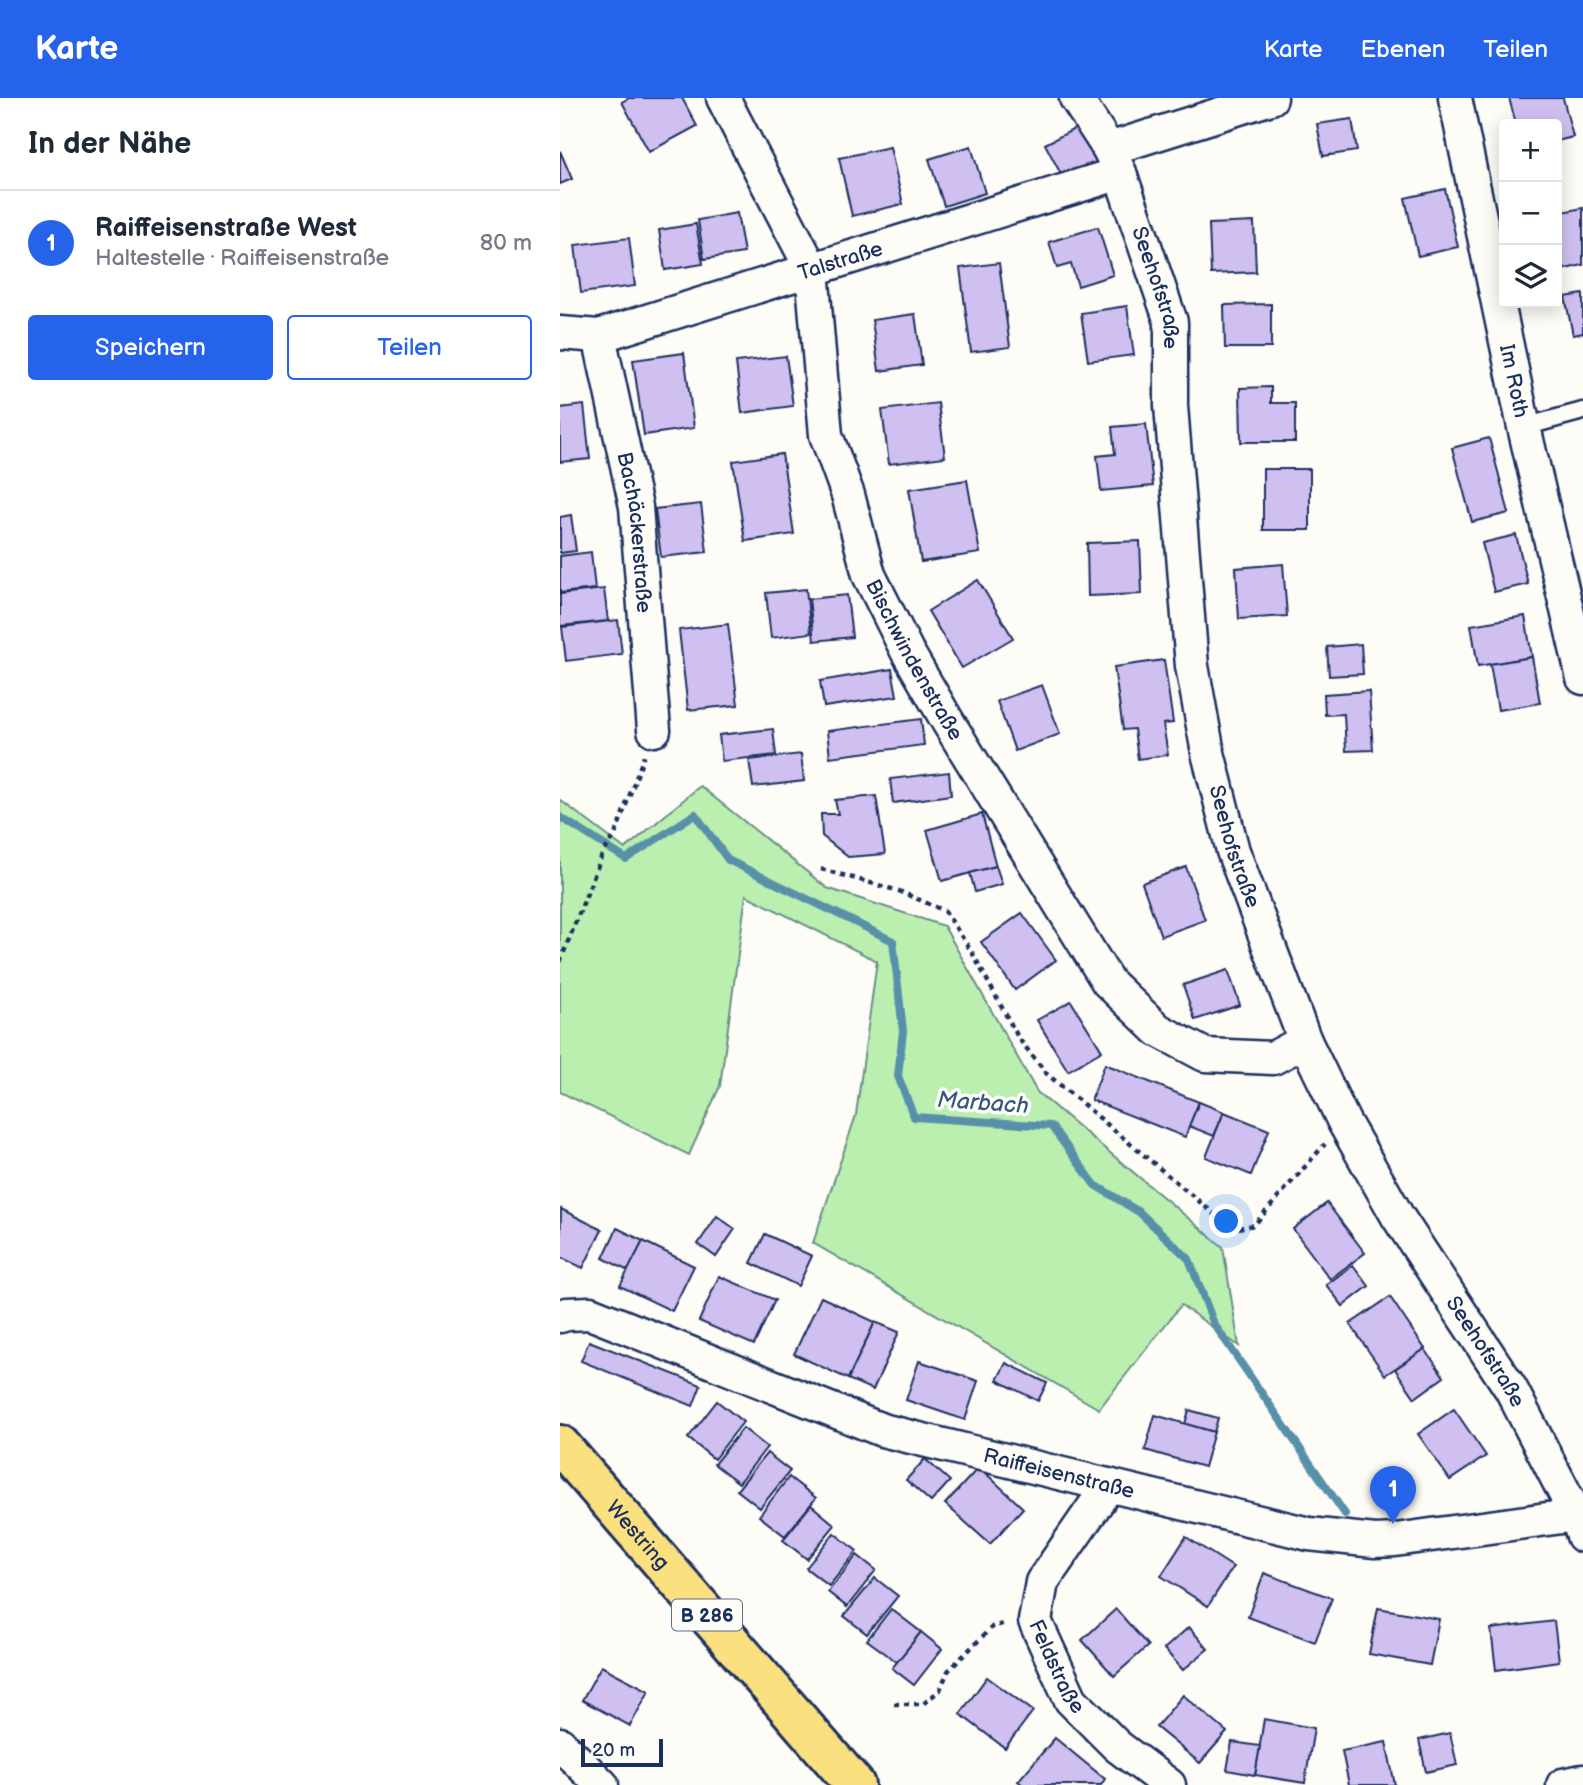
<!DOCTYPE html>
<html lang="de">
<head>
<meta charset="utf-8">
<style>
	body { margin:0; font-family:"Balsamiq Sans",sans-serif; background:#f2f2f3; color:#1f2937 }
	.controls { position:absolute; right:21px; top:21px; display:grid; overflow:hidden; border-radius:7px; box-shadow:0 4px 18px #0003 }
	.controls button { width:63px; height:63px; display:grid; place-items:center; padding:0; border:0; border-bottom:2px solid #e0e1e3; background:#fff; color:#1f2937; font:35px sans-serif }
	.scale { position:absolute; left:21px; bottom:18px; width:82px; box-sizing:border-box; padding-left:7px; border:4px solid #1b2f5e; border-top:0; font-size:19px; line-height:24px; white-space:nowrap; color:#1b2f5e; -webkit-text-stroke:5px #fdfcf7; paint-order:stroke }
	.you { position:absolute; left:667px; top:1124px; width:24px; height:24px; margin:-18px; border:5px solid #fff; border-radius:50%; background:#1a73e8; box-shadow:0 0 0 10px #1a73e833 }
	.badge { display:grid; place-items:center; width:46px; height:46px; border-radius:50%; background:#2563eb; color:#fff; font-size:23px; font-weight:700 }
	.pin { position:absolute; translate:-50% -58px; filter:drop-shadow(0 2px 4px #0008) }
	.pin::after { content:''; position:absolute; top:37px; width:24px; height:21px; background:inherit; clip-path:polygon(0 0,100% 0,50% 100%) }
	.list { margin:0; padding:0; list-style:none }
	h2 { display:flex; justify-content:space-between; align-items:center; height:91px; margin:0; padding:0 28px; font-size:30px }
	h2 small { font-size:23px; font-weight:400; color:#747a83 }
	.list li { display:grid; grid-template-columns:46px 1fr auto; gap:21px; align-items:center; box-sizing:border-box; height:105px; padding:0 28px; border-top:2px solid #e0e1e3 }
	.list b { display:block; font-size:26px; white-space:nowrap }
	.list p { margin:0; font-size:23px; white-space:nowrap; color:#747a83 }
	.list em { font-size:23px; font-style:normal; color:#747a83 }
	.actions { display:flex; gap:14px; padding:21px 28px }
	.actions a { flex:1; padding:16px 0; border:2px solid #2563eb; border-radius:7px; text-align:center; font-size:24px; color:#2563eb }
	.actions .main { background:#2563eb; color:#fff }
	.icon { flex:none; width:38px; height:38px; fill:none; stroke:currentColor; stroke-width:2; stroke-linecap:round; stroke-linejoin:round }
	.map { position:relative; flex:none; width:1023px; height:1687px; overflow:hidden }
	header { display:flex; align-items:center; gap:42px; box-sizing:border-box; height:98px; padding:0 35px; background:#2563eb; color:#fff }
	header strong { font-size:33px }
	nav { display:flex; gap:38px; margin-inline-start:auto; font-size:24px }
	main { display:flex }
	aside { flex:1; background:#fff }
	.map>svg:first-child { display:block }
</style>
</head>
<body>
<header>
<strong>Karte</strong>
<nav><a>Karte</a><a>Ebenen</a><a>Teilen</a></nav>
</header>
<main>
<aside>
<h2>In der Nähe<small></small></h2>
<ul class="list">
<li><span class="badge">1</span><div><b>Raiffeisenstraße West</b><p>Haltestelle · Raiffeisenstraße</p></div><em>80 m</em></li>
</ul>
<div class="actions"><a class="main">Speichern</a><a>Teilen</a></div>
</aside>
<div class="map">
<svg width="1023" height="1687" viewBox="0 0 1023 1687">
	<rect width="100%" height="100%" fill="#fdfcf7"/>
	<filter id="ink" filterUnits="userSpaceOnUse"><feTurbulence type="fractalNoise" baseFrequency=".0143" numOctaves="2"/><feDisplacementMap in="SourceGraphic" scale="14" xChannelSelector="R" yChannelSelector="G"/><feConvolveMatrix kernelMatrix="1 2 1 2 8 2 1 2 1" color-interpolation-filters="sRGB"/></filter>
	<g filter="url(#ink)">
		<polygon fill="#baefb0" stroke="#6a8f87" stroke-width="2" points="140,688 267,790 384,828 477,994 663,1149 679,1248 621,1207 539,1311 253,1145 296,1017 317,863 186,797 160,988 129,1057 0,994 0,702 65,751"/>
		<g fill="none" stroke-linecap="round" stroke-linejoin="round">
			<polyline stroke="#5890aa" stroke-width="8" points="0,719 66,761 135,716 168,762 333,843 343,933 338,978 354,1019 491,1028 535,1087 579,1114 629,1161 654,1226 785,1416"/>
		</g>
		<g fill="#cfc0f1" stroke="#1b2f5e" stroke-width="2">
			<polygon points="69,0 122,0 137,28 89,54 62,4"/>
			<polygon points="949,0 1003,0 1013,39 997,43 997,26 956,26"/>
			<polygon points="792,21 797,53 763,58 757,26"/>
			<polygon points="520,28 539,63 504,82 485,46"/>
			<polygon points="411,48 425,95 384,108 369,61"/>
			<polygon points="330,49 343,106 292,118 279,60"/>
			<polygon points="0,53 12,81 0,86"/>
			<polygon points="885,91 898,149 858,158 845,100"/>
			<polygon points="1023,110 1023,167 997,173 997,115"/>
			<polygon points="177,115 184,155 144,161 138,122"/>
			<polygon points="694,124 696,174 651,176 649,126"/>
			<polygon points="136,126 143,166 105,172 99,132"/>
			<polygon points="538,129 553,177 518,188 511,166 497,170 489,144"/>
			<polygon points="69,140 75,188 21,195 15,147"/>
			<polygon points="439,165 450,249 411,254 400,170"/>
			<polygon points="1023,196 1023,235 1013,237 1005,199"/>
			<polygon points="711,206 711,250 665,250 664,207"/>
			<polygon points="567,208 574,257 528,263 521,215"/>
			<polygon points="355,216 362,267 319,273 312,222"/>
			<polygon points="124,255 134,330 84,337 73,262"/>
			<polygon points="226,258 233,308 182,315 176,264"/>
			<polygon points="711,289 711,305 735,305 735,344 681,344 680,290"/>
			<polygon points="378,305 385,359 329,366 322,312"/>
			<polygon points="24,307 30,361 0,364 0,310"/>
			<polygon points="586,326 593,388 541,393 537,358 555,356 552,329"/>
			<polygon points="929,340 949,415 912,424 892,350"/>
			<polygon points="222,356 234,436 185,443 173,363"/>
			<rect x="703" y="371" width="47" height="61"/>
			<polygon points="407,382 420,455 361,464 349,391"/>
			<polygon points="141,406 147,454 101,459 95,411"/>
			<polygon points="11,417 16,453 0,455 0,419"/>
			<polygon points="956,437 968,486 934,494 922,445"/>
			<polygon points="580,443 582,496 528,498 527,445"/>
			<polygon points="31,454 35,491 0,495 0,458"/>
			<polygon points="723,466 727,518 679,521 676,470"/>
			<polygon points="418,482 453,540 402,570 368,513"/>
			<polygon points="44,491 48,523 0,528 0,496"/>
			<polygon points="246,491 251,535 211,540 206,495"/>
			<polygon points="287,497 292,539 254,543 249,501"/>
			<polygon points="965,518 972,559 918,568 911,527"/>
			<polygon points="58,522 62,556 6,563 2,529"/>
			<polygon points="168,526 178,607 128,612 119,532"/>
			<polygon points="801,546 803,576 769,578 767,549"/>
			<polygon points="972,559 980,605 938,612 930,566"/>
			<polygon points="604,562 613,625 603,626 608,657 578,661 574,631 563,632 554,569"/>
			<polygon points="332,571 337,598 264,609 260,583"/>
			<polygon points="482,587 500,636 455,653 437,603"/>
			<polygon points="809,593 813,652 786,653 784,616 765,617 764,596"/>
			<polygon points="361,621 364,647 270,659 267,633"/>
			<polygon points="213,631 216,657 162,663 159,637"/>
			<polygon points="241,656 244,683 193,689 189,662"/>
			<polygon points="389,674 391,697 333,705 330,681"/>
			<polygon points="316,698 325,756 288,759 262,738 261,716 278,716 275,702"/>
			<polygon points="422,716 436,768 382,783 367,732"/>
			<polygon points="436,768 442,786 415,794 410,775"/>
			<polygon points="626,769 645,822 601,838 582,785"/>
			<polygon points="462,815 496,862 455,892 421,844"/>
			<polygon points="668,872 680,907 635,922 623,887"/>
			<polygon points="511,903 542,953 508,973 477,922"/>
			<polygon points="545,966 639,1004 625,1039 531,1002"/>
			<polygon points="639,1004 664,1014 654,1038 629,1028"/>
			<polygon points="664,1014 709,1032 691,1077 646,1059"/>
			<polygon points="767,1105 805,1155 770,1181 733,1131"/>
			<polygon points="1,1111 42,1132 23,1170 0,1159"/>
			<polygon points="157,1118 175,1131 156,1159 138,1146"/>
			<polygon points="57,1130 83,1143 68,1173 43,1160"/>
			<polygon points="205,1136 252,1158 238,1188 191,1165"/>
			<polygon points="83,1143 134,1168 112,1213 60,1188"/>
			<polygon points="793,1167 809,1188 783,1208 766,1187"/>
			<polygon points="159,1178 215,1202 194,1247 139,1223"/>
			<polygon points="261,1199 315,1224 288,1281 234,1256"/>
			<polygon points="830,1199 865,1251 825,1277 790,1226"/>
			<polygon points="315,1224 339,1234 313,1292 288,1281"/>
			<polygon points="29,1243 141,1287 133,1308 21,1263"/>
			<polygon points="865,1251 884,1279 855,1300 835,1271"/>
			<polygon points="359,1263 418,1283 405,1322 346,1302"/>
			<polygon points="446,1265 487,1285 478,1303 437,1282"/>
			<polygon points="157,1303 183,1324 154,1361 128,1340"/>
			<polygon points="894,1311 926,1358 890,1382 858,1336"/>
			<polygon points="629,1312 658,1320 654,1334 625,1326"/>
			<polygon points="595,1317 654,1334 644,1369 585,1352"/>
			<polygon points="183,1330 207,1349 179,1385 154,1366"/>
			<polygon points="207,1355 230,1373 200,1410 177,1392"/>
			<polygon points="365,1361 390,1383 371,1404 346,1382"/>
			<polygon points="419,1369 463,1410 430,1446 385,1406"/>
			<polygon points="229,1379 256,1400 225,1438 199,1418"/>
			<polygon points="251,1407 275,1427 247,1461 223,1442"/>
			<polygon points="274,1435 297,1453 269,1488 246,1470"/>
			<polygon points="626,1439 673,1469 648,1508 601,1478"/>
			<polygon points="297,1457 316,1472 287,1509 268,1494"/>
			<polygon points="704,1475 772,1500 755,1544 688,1519"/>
			<polygon points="315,1480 338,1498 307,1536 284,1518"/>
			<polygon points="818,1510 879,1521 870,1567 809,1556"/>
			<polygon points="331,1511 361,1534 337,1564 307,1542"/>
			<polygon points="556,1511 588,1548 554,1578 522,1542"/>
			<polygon points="994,1523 999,1563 936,1572 931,1531"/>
			<polygon points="629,1529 648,1551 623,1572 604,1551"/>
			<polygon points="361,1534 382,1551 354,1587 332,1570"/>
			<polygon points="41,1568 89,1593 70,1628 22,1602"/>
			<polygon points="427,1579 473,1613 445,1650 400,1616"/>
			<polygon points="623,1597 667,1634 640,1665 596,1629"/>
			<polygon points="704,1621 754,1630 745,1685 695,1677"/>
			<polygon points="890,1635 897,1667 866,1674 859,1642"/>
			<polygon points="495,1640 545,1681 541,1687 463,1687 458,1683"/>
			<polygon points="672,1644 700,1648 695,1677 667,1672"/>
			<polygon points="826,1644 835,1687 789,1687 782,1653"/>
		</g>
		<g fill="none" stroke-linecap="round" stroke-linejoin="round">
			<g stroke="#1b2f5e" stroke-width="21">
				<polyline id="lane" points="964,329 1023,313"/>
			</g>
			<g stroke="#1b2f5e" stroke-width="37">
				<g id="street">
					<path id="s1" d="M163,0L252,172L266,337L288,397L309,477L347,553L388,624L548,884L598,932L645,957L713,960L745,943"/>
					<path id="s2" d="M516,0L549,51L560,75L611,224V308L632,568L648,655L673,753L745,943L784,1024L838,1119L951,1291L1016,1417L1023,1438"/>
					<path id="s3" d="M895,0L964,329L1023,580"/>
					<polyline points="549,51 711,0"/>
					<path id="s4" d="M0,235L39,238L560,75"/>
					<path id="s5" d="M39,238L76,409L94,632"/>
					<path id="s6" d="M0,1218L7,1216L30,1215L322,1332L749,1436L815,1443L835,1442L1016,1417"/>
					<path id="s7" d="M549,1387L482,1484L475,1523L511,1602L557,1648L609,1687"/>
					<polyline points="0,1646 42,1687"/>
					<polyline points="1003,1687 1023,1683"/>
				</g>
			</g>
			<g stroke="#1b2f5e" stroke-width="44">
				<g id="primary">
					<path id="s8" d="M0,1347L295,1687"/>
				</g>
			</g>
			<g stroke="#1b2f5e" stroke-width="4.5" stroke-dasharray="5 5" stroke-linecap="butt">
				<polyline points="261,771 339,793 385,813 413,856 459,941 487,976 653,1115 678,1130 694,1127 765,1046"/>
				<polyline points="0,864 42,757 55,737 84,658"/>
				<polyline points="334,1606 363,1606 380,1592 388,1573 432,1529 446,1525"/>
			</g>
			<use href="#lane" stroke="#fdfcf7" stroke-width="16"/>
			<use href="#street" stroke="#fdfcf7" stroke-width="32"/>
			<use href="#primary" stroke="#fbe080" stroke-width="38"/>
		</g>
	</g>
	<g text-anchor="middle" stroke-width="7" stroke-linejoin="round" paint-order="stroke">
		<rect fill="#fdfcf7" stroke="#5f6c8c" stroke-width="2" x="112" y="1501.5" width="70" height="31" rx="5"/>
		<g font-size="19" font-weight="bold" fill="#1b2f5e">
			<text x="147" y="1524">B 286</text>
		</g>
		<g font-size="21" fill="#1b2f5e" stroke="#fdfcf7">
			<text dy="7" stroke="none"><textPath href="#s4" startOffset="292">Talstraße</textPath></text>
			<text dy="7" stroke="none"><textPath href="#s2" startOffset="208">Seehofstraße</textPath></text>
			<text dy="7" stroke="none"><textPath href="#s3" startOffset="289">Im Roth</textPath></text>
			<text dy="7" stroke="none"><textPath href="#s5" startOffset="200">Bachäckerstraße</textPath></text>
			<text dy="7" stroke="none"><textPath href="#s1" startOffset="602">Bischwindenstraße</textPath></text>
			<text dy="7" stroke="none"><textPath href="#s2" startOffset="775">Seehofstraße</textPath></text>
			<text dy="7" stroke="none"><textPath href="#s2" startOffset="1342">Seehofstraße</textPath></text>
			<text dy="7" stroke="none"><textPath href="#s6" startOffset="527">Raiffeisenstraße</textPath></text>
			<text dy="7" stroke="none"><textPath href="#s8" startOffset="119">Westring</textPath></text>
			<text dy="7" stroke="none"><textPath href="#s7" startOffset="208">Feldstraße</textPath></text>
		</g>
		<g font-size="23" font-style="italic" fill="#34587e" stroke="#fdfcf7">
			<text transform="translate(423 1004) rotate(4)" y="8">Marbach</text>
		</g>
	</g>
</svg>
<div class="controls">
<button>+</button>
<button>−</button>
<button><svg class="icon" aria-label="layers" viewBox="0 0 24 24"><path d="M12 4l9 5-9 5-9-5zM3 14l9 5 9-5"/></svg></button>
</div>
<div class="scale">20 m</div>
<div class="you"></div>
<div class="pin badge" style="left:833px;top:1426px">1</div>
</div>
</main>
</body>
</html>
